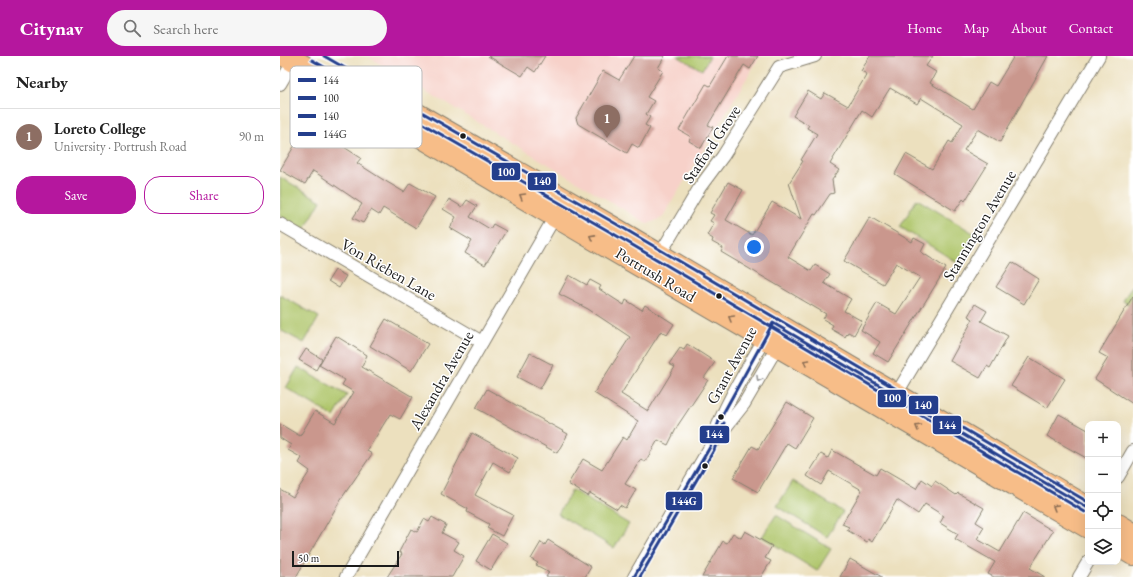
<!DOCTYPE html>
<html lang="en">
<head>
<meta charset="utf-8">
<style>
	body { margin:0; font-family:"EB Garamond",serif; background:#f6f6f6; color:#222 }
	.controls { position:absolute; right:12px; bottom:12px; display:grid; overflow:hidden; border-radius:8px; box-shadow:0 4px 16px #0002 }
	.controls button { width:36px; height:36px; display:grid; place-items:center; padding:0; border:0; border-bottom:1px solid #e0e0e0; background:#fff; color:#222; font:20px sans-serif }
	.scale { position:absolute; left:12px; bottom:10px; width:107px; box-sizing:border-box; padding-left:4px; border:2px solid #1c1c1c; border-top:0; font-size:11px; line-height:14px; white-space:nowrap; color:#1c1c1c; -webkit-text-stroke:3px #fff; paint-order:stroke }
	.you { position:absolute; left:474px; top:191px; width:14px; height:14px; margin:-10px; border:3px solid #fff; border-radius:50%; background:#1a73e8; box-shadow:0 0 0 6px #1a73e833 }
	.badge { display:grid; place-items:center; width:26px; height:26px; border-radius:50%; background:#b5179e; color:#fff; font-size:13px; font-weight:700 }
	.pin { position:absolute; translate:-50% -33px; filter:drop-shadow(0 1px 2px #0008) }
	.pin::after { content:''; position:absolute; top:21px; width:14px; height:12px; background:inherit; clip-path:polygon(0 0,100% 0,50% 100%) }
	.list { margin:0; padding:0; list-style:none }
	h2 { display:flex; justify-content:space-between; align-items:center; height:52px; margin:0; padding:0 16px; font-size:17px }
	h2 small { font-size:13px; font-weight:400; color:#767676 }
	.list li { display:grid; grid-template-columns:26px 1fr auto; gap:12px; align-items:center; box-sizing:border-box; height:56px; padding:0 16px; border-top:1px solid #e0e0e0 }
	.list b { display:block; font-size:15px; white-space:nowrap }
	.list p { margin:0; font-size:13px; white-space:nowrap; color:#767676 }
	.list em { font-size:13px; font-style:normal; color:#767676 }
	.actions { display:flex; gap:8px; padding:12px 16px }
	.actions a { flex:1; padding:9px 0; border:1px solid #b5179e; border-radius:16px; text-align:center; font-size:14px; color:#b5179e }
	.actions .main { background:#b5179e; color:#fff }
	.icon { flex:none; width:22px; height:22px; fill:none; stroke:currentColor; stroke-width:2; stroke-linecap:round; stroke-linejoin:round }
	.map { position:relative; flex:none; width:853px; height:521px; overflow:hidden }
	header { display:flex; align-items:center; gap:24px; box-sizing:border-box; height:56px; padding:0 20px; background:#b5179e; color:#fff }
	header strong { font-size:19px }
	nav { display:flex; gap:22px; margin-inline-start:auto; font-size:14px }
	.search { width:280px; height:36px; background:#f6f6f6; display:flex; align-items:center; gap:10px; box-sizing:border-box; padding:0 14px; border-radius:22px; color:#767676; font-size:15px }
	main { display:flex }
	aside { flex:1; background:#fff }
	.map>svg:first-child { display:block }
</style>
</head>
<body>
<header>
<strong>Citynav</strong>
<div class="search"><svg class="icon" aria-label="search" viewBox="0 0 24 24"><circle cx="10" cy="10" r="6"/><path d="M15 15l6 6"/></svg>Search here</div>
<nav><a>Home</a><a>Map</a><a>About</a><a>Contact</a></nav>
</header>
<main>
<aside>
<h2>Nearby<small></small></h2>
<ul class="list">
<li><span class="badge" style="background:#8d6e63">1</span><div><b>Loreto College</b><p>University · Portrush Road</p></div><em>90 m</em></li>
</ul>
<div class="actions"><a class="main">Save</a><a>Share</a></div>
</aside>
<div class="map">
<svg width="853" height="521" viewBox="0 0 853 521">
	<rect width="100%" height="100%" fill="#fff"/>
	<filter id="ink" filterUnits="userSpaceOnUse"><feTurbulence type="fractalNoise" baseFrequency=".025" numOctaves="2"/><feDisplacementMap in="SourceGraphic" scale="8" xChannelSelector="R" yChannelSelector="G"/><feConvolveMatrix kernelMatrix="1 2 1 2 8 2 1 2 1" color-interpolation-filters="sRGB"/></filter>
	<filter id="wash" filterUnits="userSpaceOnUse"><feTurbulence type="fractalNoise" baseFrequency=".012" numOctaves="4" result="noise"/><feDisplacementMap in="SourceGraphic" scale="16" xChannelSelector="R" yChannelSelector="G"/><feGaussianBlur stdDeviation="0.9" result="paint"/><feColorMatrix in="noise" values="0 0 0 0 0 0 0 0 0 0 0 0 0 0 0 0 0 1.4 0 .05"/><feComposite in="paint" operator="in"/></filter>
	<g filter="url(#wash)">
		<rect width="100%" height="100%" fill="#ece0be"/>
		<polygon fill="#f7d1c9" points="87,0 484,0 479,2 382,162 368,168"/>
		<g fill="#aec569" stroke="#657042">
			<polygon points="397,0 430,0 422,14"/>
			<polygon points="0,121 41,145 24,174 0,160"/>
			<polygon points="637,143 695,178 678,207 620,171"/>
			<polygon points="853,228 853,250 843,245"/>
			<polygon points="0,239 39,261 24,287 0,274"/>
			<polygon points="18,311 67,339 54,361 6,332"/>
			<polygon points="513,425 563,456 547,481 497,450"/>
			<polygon points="292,434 349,468 334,492 278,458"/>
			<polygon points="496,459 551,493 537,515 482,481"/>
		</g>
		<g id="blocks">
			<g fill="#ca978d">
				<polygon points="208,0 265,0 255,16 248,11 242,20"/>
				<polygon points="354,0 385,0 378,12 383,15 367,41 374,45 366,58 370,61 365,69 370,72 359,92 352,88 347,97 298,68 296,62 323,15 339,24"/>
				<polygon points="448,0 478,0 470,13 464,9 428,69 433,71 421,92 409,85 411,81 399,74 426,28 430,30"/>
				<polygon points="590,0 653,0 646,10 656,16 650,27 693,53 709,26 716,30 734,0 768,0 720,86 698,73 684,94 708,108 685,145 683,143 675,155 615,118 626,98 652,113 669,85 672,87 683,68 641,42 637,48 610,32 592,61 582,54 550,108 559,114 552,124 554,137 550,138 536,159 534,158 508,201 531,215 535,209 550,218 544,227 571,243 564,255 582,265 574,279 568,276 565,281 551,273 553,269 543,263 546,258 441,196 443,192 432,186 433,183 427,179 434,167 430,165 434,159 430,157 448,126 463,134 446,164 472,179 492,146 521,163 509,127 523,105 521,104 537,78 527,72 529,69 513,60 528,35 541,43 545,37 568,50 587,18 581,15"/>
				<polygon points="29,65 55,81 53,84 81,102 77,107 102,123 124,136 130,127 155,141 136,172 103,152 99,159 91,154 83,167 73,162 82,148 38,118 33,115 25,128 0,114"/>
				<polygon points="169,143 182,151 187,144 197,150 190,161 210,173 213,168 226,175 205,209 185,197 192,185 170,172 176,161 163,153"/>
				<polygon points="590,161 632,186 634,182 645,188 641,196 666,212 608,306 593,297 600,286 581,274 597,247 616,258 640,221 616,207 603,228 564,205"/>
				<polygon points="732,206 759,223 744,248 716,231"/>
				<polygon points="55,214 66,220 59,232 48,225"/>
				<polygon points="289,219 307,229 310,224 321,230 319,233 344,249 346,244 362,254 365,249 394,268 387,279 381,275 341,338 368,355 395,311 389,308 400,292 404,294 407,288 435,306 424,322 428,324 398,369 388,389 378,384 365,406 361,403 345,428 356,434 345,452 340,449 337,453 310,437 308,440 288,428 303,403 322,414 343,381 347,384 358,365 314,337 350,281 308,253 279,238"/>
				<polygon points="853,240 853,348 815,323 828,302 819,297"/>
				<polygon points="695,248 707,255 701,265 728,280 710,312 707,310 700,322 670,305 693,263 688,260"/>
				<polygon points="106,263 148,288 131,315 90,290"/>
				<polygon points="56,280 87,299 82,311 133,341 120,363 110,358 87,395 92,398 61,443 16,521 0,521 0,433 13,441 30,415 19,407 22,402 8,394 11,389 0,382 0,368 20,380 35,355 55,367 74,336 62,329 65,324 39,309"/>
				<polygon points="26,293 42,303 36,314 19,304"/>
				<polygon points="250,297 273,309 260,333 237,321"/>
				<polygon points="749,301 785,323 767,352 731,330"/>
				<polygon points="207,333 288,378 277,397 196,352"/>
				<polygon points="507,346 533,362 515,392 507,387 478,436 453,422 472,390 478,393"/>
				<polygon points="779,358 808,374 808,403 767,380"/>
				<polygon points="192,377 238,402 230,416 213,406 195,439 233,459 222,480 207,472 209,468 187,456 188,453 161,438"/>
				<polygon points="552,394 596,419 600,412 636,433 642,423 652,430 655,425 676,439 678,437 704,452 696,466 704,471 697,483 720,496 743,457 773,475 750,512 765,521 714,521 708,518 715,506 675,483 678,478 660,467 664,460 645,448 638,458 617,444 592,486 588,483 587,486 567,474 569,471 562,468 582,434 549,415 541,429 527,420 541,398 548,402"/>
				<polygon points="152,461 166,469 162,477 179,486 174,494 184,500 172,521 107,521 122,498 119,496 131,473 137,476 144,463 149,466"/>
				<polygon points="465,475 492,490 485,502 491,505 481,521 422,521 443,485 447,487 453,477 461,482"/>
				<polygon points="212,478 227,487 211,514 196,505"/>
				<polygon points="268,484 311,511 305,521 266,521 269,516 256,509 258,507 251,503 261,486 265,489"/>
				<polygon points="570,503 602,521 560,521"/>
			</g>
		</g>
	</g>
	<g filter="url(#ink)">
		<use href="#blocks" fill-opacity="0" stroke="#847e6d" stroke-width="1"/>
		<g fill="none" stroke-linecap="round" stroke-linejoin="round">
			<g stroke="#847e6d" stroke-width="14">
				<g id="street">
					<polyline points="0,28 14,4"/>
					<polyline points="0,168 202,286"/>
					<polyline points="377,203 420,131 443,100 499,11 535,0"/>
					<polyline points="614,342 819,0"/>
					<path d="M433,382C446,345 468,312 487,278"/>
					<polyline points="838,421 853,395"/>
					<polyline points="66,521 277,157"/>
					<polyline points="354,521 430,391 464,348 500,286"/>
					<polyline points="799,521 808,506"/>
				</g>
			</g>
			<g stroke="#847e6d" stroke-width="24">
				<g id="highway">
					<polyline points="6,0 275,160 808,471"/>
					<polyline points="98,36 335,173 808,452"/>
					<polyline points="838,469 853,478"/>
					<polyline points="838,489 853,498"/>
				</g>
			</g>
			<use href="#street" stroke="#fff" stroke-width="12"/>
			<use href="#highway" stroke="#f7bd88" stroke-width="22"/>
			<g stroke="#fff" stroke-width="6">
				<polyline id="bus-1" points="354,521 430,391 439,365 493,267 808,452"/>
			</g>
			<g stroke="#fff" stroke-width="6">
				<polyline id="bus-2" points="32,4 332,177 805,456"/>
			</g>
			<g stroke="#fff" stroke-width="6">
				<polyline id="bus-3" points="44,0 338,169 808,446"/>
			</g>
			<g stroke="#fff" stroke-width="6">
				<polyline id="bus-4" points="360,521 434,394 444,367"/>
			</g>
			<use href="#bus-1" stroke="#243e8c" stroke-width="3"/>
			<use href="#bus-2" stroke="#243e8c" stroke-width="3"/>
			<use href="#bus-3" stroke="#243e8c" stroke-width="3"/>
			<use href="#bus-4" stroke="#243e8c" stroke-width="3"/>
		</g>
		<defs><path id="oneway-chevron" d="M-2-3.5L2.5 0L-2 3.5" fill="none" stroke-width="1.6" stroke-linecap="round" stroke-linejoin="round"/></defs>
		<g stroke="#8a6c52">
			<use href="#oneway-chevron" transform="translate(242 140) rotate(-149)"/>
			<use href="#oneway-chevron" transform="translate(312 181) rotate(-151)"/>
			<use href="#oneway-chevron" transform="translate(451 262) rotate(-150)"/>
			<use href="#oneway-chevron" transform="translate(526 306) rotate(-149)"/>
			<use href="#oneway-chevron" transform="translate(638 371) rotate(-150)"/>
			<use href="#oneway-chevron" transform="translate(775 451) rotate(-149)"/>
		</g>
		<use stroke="#999" href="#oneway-chevron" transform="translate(479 323) rotate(120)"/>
	</g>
	<g fill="#1c1c1c" stroke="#fff" stroke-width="1.5">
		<circle cx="183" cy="80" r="3.5"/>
		<circle cx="439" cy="240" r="3.5"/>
		<circle cx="441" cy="361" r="3.5"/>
		<circle cx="425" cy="410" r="3.5"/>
	</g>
	<g text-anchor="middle" stroke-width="3" stroke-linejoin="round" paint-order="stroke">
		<g font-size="16" fill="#1c1c1c" stroke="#fff">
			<text transform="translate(431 88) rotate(-56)" y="6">Stafford Grove</text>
			<text transform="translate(699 169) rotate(-59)" y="6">Stannington Avenue</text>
			<text transform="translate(109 213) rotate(30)" y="6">Von Rieben Lane</text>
			<text transform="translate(376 218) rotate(31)" y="6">Portrush Road</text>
			<text transform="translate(451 309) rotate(-61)" y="6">Grant Avenue</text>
			<text transform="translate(161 324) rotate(-60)" y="6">Alexandra Avenue</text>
		</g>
	</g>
	<rect x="10" y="10" width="132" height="82" rx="6" fill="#fff" stroke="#bbb" stroke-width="1"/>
	<rect x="18" y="22" width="18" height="4" fill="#243e8c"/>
	<rect x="18" y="40" width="18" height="4" fill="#243e8c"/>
	<rect x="18" y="58" width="18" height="4" fill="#243e8c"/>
	<rect x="18" y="76" width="18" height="4" fill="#243e8c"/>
	<g font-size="11" fill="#1c1c1c">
		<text x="43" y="28">144</text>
		<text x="43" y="46">100</text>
		<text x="43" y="64">140</text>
		<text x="43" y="82">144G</text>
	</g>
	<g stroke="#fff" stroke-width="1.5">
		<rect x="211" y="106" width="30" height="19" rx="4" fill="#243e8c"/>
		<rect x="247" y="116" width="30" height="19" rx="4" fill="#243e8c"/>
		<rect x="597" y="333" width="30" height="19" rx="4" fill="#243e8c"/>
		<rect x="628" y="339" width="31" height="20" rx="4" fill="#243e8c"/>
		<rect x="652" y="359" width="30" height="20" rx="4" fill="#243e8c"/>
		<rect x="419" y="369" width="31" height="19" rx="4" fill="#243e8c"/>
		<rect x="385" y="435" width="38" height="20" rx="4" fill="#243e8c"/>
	</g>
	<g font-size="11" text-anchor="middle" font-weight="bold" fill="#fff">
		<text x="226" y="120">100</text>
		<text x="262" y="129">140</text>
		<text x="612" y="346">100</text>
		<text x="643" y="353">140</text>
		<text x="667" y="373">144</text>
		<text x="434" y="382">144</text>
		<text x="404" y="449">144G</text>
	</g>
</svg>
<div class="controls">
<button>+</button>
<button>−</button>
<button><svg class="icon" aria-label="locate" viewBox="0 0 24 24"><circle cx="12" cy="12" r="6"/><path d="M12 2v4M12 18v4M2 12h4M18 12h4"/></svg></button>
<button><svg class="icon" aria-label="layers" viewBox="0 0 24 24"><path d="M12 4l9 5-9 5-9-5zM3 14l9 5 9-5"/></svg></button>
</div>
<div class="scale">50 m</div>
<div class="you"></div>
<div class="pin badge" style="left:327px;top:82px;background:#8d6e63">1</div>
</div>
</main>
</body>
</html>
